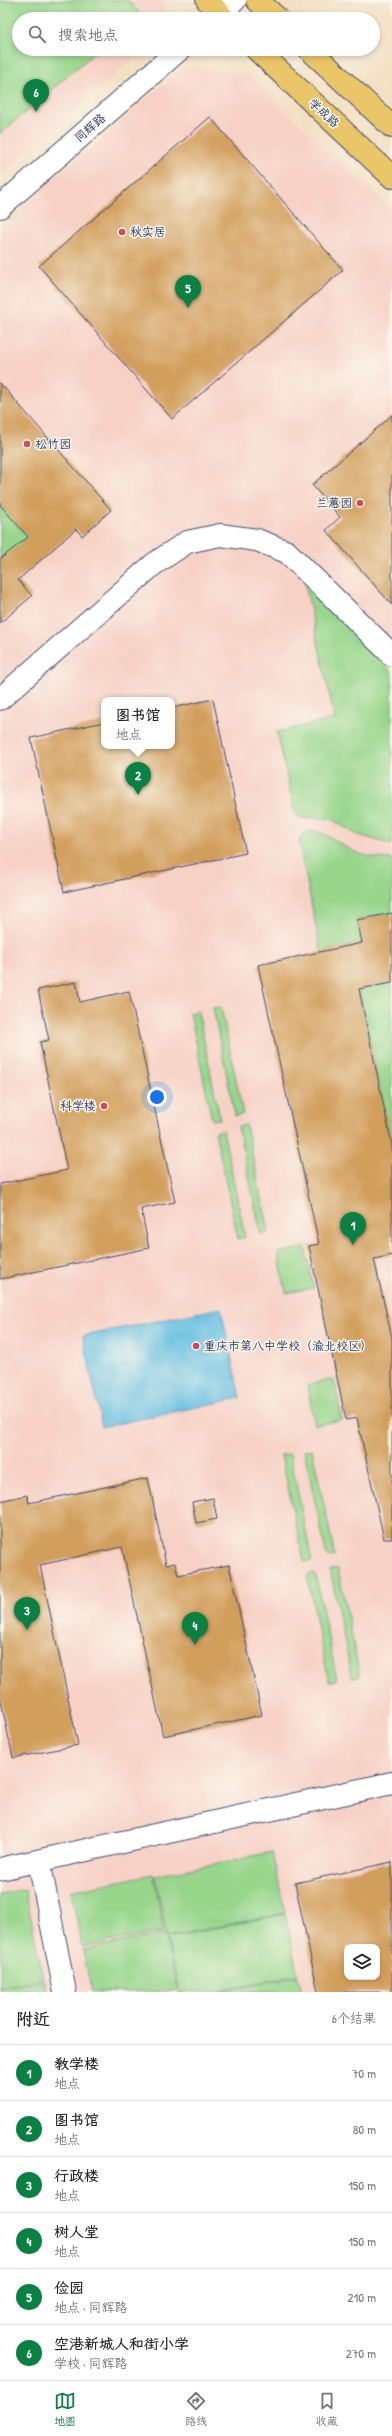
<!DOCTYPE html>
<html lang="zh">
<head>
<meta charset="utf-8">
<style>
	body { margin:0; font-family:"Patrick Hand","LXGW WenKai TC",sans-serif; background:#f6f6f6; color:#222 }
	.controls { position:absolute; right:12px; bottom:12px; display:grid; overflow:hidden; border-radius:8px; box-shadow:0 2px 6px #0003 }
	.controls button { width:36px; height:36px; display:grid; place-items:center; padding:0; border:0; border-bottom:1px solid #e0e0e0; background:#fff; color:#222; font:20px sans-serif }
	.you { position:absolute; left:157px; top:1097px; width:14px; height:14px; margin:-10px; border:3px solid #fff; border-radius:50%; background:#1a73e8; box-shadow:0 0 0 6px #1a73e833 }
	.badge { display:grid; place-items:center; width:26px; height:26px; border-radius:50%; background:#0b8043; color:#fff; font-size:13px; font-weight:700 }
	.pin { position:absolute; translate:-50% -33px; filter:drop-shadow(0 1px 2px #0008) }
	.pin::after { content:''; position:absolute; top:21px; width:14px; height:12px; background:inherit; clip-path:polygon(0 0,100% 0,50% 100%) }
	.popup { position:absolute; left:101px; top:697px; width:74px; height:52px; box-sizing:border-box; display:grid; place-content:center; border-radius:8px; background:#fff; filter:drop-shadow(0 1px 3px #0005); font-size:13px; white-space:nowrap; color:#767676 }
	.popup b { font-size:15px; color:#222 }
	.popup::after { content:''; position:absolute; left:50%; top:100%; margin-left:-8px; border:8px solid transparent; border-top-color:#fff }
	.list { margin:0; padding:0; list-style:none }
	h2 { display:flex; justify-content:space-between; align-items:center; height:52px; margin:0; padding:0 16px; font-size:17px }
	h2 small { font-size:13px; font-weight:400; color:#767676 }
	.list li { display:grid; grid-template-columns:26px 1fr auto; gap:12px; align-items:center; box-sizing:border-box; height:56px; padding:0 16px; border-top:1px solid #e0e0e0 }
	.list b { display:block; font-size:15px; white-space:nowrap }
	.list p { margin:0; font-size:13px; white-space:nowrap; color:#767676 }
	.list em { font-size:13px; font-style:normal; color:#767676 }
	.icon { flex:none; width:22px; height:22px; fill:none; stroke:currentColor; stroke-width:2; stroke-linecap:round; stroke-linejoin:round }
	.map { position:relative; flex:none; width:392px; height:1992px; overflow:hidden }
	.search { position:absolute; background:#fff; box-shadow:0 2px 6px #0003; left:12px; right:12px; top:12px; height:44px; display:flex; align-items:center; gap:10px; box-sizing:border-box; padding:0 14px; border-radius:22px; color:#767676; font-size:15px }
	.sheet { height:388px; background:#fff }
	nav { display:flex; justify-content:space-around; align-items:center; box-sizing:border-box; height:56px; border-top:1px solid #e0e0e0; background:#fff; font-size:11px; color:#767676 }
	nav a { display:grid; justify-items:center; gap:2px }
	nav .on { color:#0b8043 }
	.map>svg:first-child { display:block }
</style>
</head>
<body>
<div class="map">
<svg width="392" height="1992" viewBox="0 0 392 1992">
	<rect width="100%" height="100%" fill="#fbf7ec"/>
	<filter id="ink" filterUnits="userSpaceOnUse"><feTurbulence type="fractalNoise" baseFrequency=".025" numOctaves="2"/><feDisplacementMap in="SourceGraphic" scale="8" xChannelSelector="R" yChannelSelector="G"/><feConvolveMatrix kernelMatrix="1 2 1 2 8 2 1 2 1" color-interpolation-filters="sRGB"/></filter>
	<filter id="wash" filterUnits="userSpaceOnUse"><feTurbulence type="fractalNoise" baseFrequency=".012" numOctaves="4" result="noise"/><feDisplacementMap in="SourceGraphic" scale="16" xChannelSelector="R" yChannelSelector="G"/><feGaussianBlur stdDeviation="0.9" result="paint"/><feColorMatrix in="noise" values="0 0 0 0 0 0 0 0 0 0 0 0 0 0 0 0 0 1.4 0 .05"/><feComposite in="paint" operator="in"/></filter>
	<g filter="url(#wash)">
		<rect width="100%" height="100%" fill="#f3e0c3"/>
		<g fill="#f7d1c6" fill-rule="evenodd">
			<polygon points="0,0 162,0 165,3 161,19 19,19 19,49 144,49 0,175"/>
			<path d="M183,67L246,74L392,209V1992H0V226ZM104,700H172V746H104ZM347,1947H377V1977H347Z"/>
		</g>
		<g fill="#97d68b" stroke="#598274">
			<polygon points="0,0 128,0 140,14 134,19 19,19 19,49 99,49 0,134"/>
			<polygon points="0,505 28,537 0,562"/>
			<polygon points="305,585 392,672 392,845 356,834 331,819 302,818 295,813 277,732 335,719"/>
			<path d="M310,830C330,834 333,840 349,849C363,857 377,858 392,859V913L357,920L362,943L321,952L299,842L302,835Z"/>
			<polygon points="392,983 392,1145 359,989"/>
			<polygon points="221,1007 243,1114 235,1116 213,1008"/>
			<polygon points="198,1011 220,1119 212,1120 190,1013"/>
			<polygon points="246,1125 269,1232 261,1234 238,1127"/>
			<polygon points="223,1130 245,1237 238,1239 215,1132"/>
			<polygon points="305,1247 314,1288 286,1293 278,1253"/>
			<polygon points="334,1379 342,1420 315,1425 307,1385"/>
			<polygon points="312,1449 335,1556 327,1557 304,1450"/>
			<polygon points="290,1454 312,1561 304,1562 281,1455"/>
			<polygon points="338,1569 360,1676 352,1677 330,1570"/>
			<polygon points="315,1573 337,1680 329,1682 307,1575"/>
			<polygon points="272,1852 285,1913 167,1937 155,1876"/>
			<polygon points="153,1874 164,1931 82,1947 71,1891"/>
			<polygon points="25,1889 43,1978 0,1987 0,1894"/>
			<polygon points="285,1914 298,1975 214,1992 179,1992 167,1938"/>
			<polygon points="165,1933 177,1990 167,1992 92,1992 83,1950"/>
			<polygon points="298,1976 302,1992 219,1992"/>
			<polygon points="44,1980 46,1992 0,1992 0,1988"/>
		</g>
		<polygon fill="#63bee1" stroke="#3f76a0" points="221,1308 240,1398 102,1427 83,1336"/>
		<g id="blocks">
			<g fill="#d29e5b" fill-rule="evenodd">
				<polygon points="210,117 343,270 172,419 39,266"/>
				<polygon points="0,383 111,510 82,536 76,529 18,580 32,596 0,623 0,559 28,537 0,505"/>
				<polygon points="392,415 392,605 326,530 340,517 312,485"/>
				<polygon points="213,699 246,853 64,892 31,738 104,722 104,746 172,746 172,708"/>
				<polygon points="392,913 392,983 359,989 392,1145 392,1255 374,1259 392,1338 392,1539 384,1539 357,1418 346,1420 309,1246 319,1244 258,965 362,943 357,920"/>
				<polygon points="76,982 80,1002 129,991 175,1202 141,1209 149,1248 0,1279 0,1184 67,1170 40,1042 49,1040 38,990"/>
				<polygon points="148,1478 166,1565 175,1563 178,1575 229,1565 262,1715 163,1736 122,1547 40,1565 78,1745 13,1758 0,1696 0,1501 27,1495 29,1503"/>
				<polygon points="213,1498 217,1519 196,1523 192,1502"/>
				<path d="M392,1862V1992H318L295,1883ZM347,1947H377V1977H347Z"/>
			</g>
		</g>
	</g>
	<g filter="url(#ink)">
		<use href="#blocks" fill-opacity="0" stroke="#3b4a6d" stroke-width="1"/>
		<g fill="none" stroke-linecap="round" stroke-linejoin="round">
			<g stroke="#3b4a6d" stroke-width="24">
				<g id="minor">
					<polyline points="214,19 235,0"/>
					<polyline points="0,207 180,49"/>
					<polyline points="0,699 154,564 187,542 220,535 257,540 287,552 392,655"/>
					<polyline points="39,1861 65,1992"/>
					<polyline points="0,1869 392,1783"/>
				</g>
			</g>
			<g stroke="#3b4a6d" stroke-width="24">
				<g id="major">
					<polyline points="207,0 224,19"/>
					<polyline points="257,0 278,19"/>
					<polyline points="256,49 392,177"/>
					<polyline points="309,49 392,127"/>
				</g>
			</g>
			<use href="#minor" stroke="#fff" stroke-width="22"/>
			<use href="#major" stroke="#ebc669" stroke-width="22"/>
		</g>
	</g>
	<g fill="#d1495b" stroke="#fbf7ec" stroke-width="1.5">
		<circle cx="122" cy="232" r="4"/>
		<circle cx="27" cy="444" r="4"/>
		<circle cx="360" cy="503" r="4"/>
		<circle cx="104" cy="1106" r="4"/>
		<circle cx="196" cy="1346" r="4"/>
	</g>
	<g text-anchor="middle" stroke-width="3" stroke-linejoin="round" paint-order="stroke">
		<g font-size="12" fill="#1b2f5e" stroke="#fbf7ec">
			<text transform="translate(324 113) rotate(43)" y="4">学成路</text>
			<text transform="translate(90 128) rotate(-41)" y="4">同辉路</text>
		</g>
		<g font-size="12" fill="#1b2f5e" stroke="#fbf7ec" text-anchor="start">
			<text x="130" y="236">秋实居</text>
			<text x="35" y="448">松竹园</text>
			<text x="352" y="507" text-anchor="end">兰蕙园</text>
			<text x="96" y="1110" text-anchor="end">科学楼</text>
			<text x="204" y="1350">重庆市第八中学校（渝北校区）</text>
		</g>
	</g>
</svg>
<div class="controls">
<button><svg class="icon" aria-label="layers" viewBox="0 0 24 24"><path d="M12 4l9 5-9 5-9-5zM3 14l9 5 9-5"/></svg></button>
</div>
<div class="you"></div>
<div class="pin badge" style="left:353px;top:1245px">1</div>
<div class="pin badge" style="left:138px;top:795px">2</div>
<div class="popup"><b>图书馆</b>地点</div>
<div class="pin badge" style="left:27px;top:1630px">3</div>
<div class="pin badge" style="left:195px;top:1645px">4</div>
<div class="pin badge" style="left:188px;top:308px">5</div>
<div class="pin badge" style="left:36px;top:112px">6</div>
<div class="search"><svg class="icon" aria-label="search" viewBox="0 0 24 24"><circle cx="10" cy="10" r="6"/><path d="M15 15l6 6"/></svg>搜索地点</div>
</div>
<section class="sheet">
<h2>附近<small>6个结果</small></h2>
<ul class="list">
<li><span class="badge">1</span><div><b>教学楼</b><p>地点</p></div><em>70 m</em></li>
<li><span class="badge">2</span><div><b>图书馆</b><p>地点</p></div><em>80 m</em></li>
<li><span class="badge">3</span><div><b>行政楼</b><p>地点</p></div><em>150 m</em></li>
<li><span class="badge">4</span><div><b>树人堂</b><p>地点</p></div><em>150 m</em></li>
<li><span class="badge">5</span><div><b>俭园</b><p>地点 · 同辉路</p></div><em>210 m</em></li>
<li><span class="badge">6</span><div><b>空港新城人和街小学</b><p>学校 · 同辉路</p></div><em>270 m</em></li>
</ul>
</section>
<nav>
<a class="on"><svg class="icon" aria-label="map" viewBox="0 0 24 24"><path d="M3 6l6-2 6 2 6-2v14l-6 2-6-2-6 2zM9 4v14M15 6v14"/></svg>地图</a>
<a><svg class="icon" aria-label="directions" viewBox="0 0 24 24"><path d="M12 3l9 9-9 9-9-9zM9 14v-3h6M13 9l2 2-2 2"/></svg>路线</a>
<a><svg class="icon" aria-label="saved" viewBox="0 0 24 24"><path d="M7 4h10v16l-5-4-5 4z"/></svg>收藏</a>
</nav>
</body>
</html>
